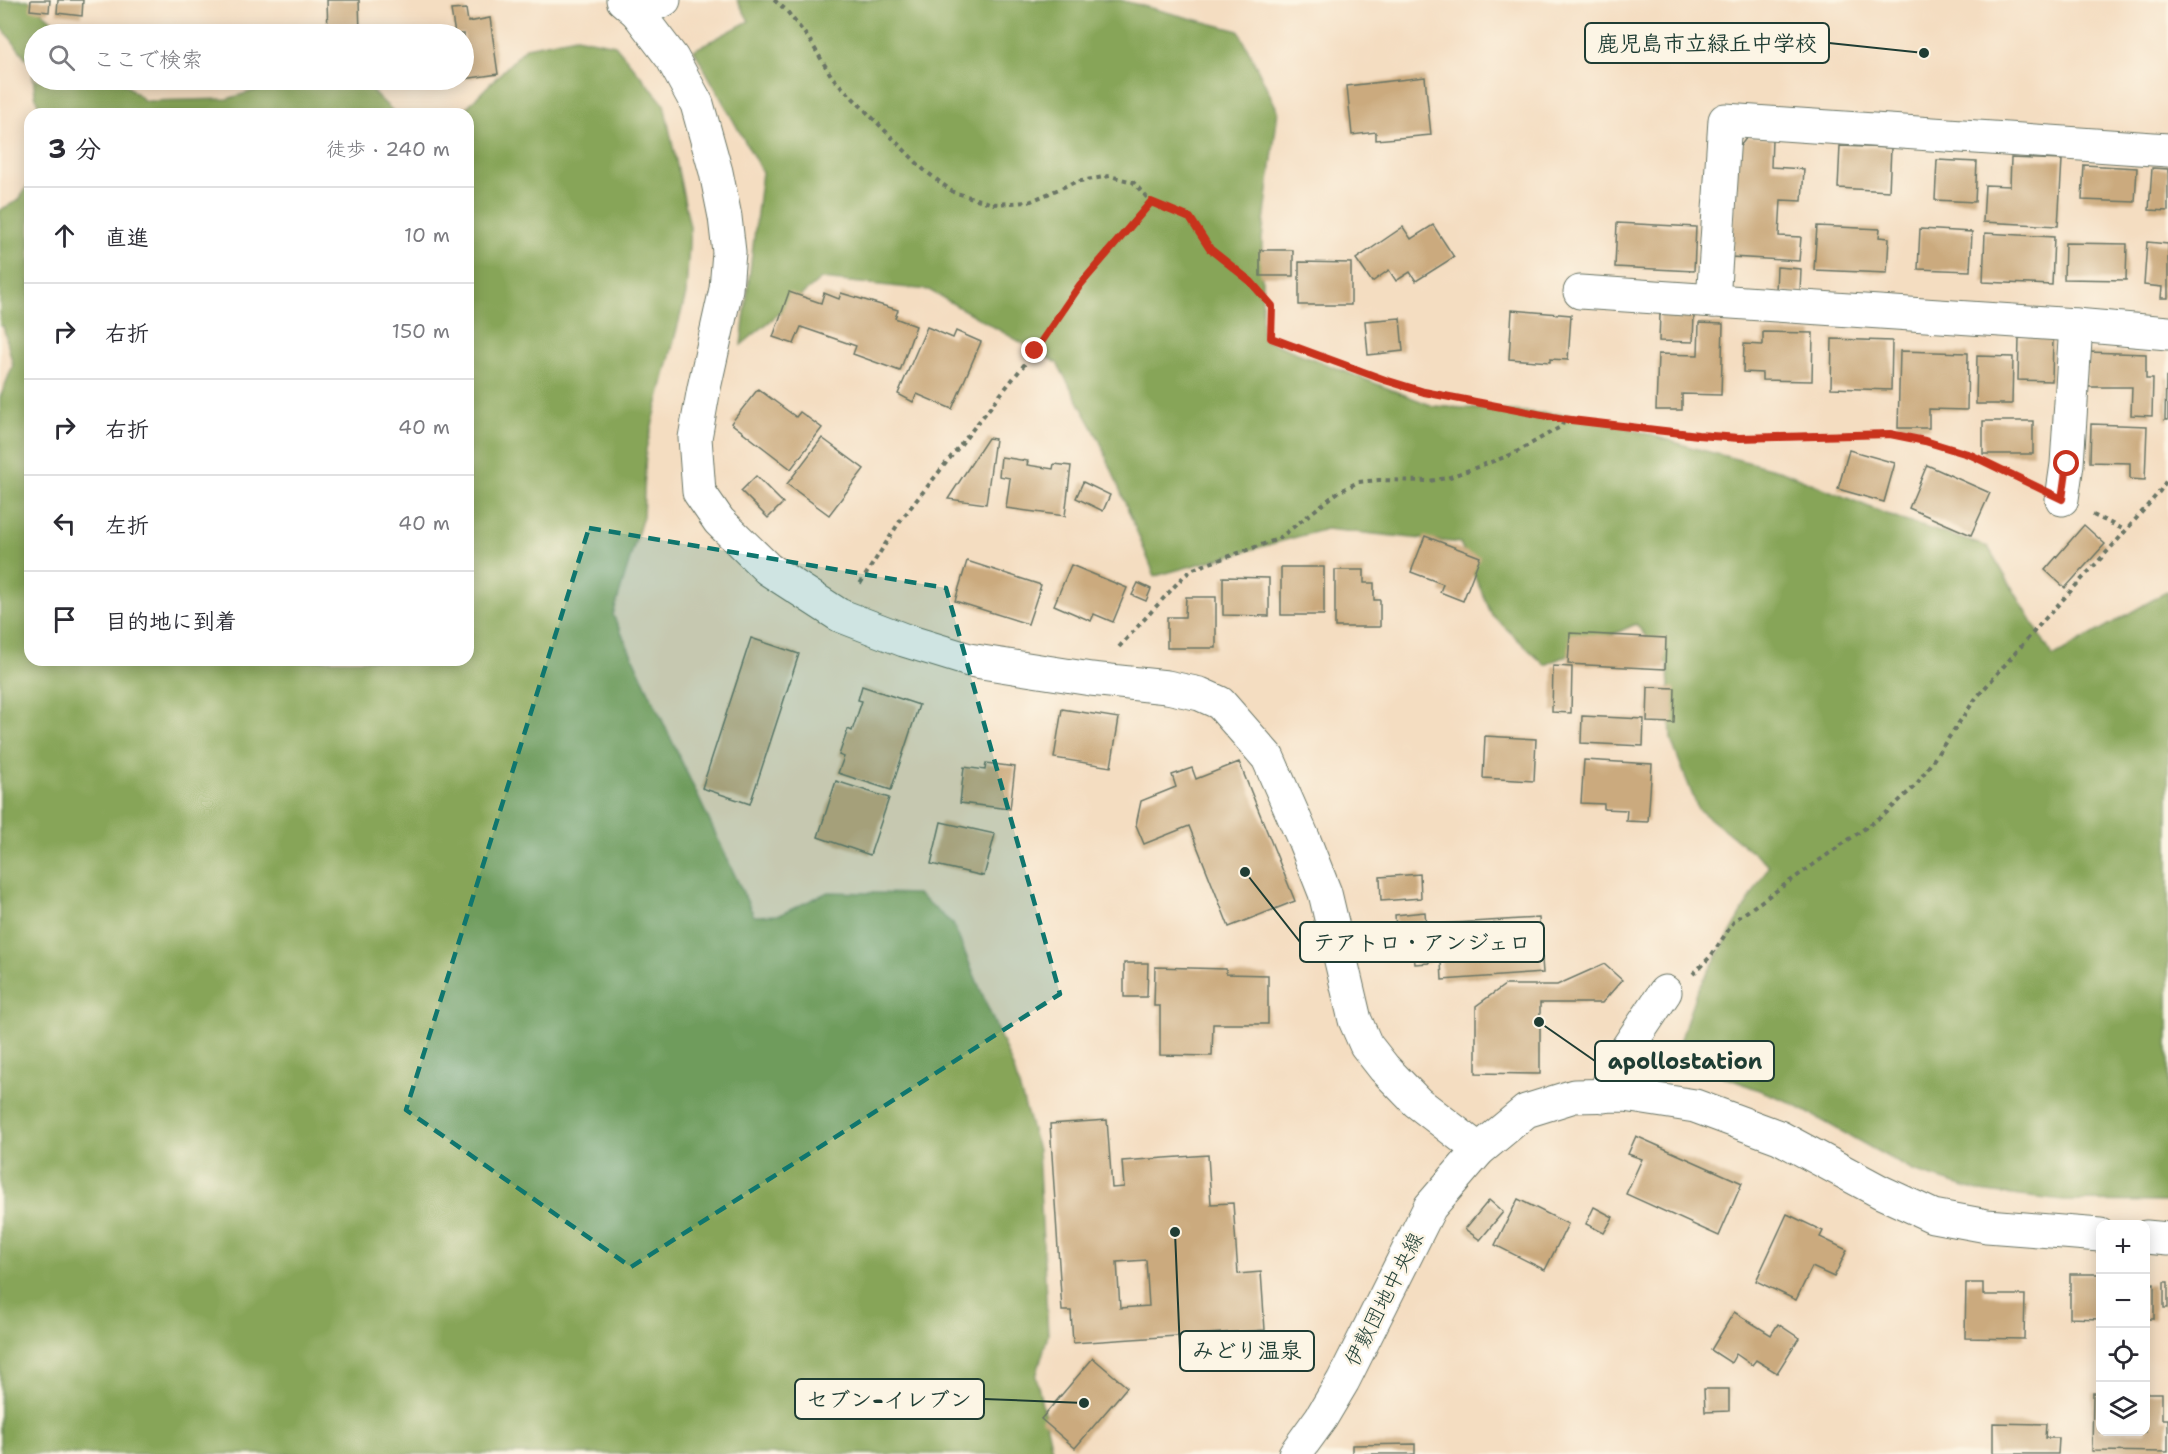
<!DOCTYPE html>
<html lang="ja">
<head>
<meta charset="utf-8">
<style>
	body { margin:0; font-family:"Shantell Sans","Klee One",sans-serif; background:#f7f7f7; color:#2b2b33 }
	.controls { position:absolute; right:18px; bottom:18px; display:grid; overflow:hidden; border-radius:12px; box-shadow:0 3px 15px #0003 }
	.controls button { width:54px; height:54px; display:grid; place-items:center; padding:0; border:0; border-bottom:2px solid #e1e1e2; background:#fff; color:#2b2b33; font:30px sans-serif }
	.stop { position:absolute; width:18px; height:18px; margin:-14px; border:4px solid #c8321e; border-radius:50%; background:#fff }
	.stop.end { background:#c8321e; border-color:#fff; box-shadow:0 2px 6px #0008 }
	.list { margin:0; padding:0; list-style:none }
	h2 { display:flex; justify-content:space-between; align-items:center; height:78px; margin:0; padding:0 24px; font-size:26px }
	h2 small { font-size:20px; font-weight:400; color:#7c7c81 }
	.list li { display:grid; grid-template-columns:39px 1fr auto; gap:18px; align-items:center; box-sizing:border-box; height:96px; padding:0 24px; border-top:2px solid #e1e1e2 }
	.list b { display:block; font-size:22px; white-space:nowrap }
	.list em { font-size:20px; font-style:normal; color:#7c7c81 }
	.icon { flex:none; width:33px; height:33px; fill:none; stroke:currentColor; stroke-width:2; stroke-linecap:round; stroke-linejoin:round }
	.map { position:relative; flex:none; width:2168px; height:1454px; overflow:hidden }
	.search { position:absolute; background:#fff; box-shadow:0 3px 15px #0003; left:24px; top:24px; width:450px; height:66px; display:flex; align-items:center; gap:15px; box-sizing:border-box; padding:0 21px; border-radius:33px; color:#7c7c81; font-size:22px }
	.panel { position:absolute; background:#fff; box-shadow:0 3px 15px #0003; left:24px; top:108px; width:450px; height:558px; border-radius:18px }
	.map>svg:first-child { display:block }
</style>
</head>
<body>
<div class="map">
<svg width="2168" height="1454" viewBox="0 0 2168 1454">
	<rect width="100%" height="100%" fill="#fcf5e5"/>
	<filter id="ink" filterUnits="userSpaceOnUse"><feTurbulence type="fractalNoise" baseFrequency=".0167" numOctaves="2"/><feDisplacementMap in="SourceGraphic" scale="12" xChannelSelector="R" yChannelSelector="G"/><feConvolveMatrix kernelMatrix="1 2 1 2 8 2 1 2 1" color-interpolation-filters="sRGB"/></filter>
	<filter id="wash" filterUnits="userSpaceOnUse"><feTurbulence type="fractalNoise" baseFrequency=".008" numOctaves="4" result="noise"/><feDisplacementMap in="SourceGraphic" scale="24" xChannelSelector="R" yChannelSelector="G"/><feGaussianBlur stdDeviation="1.35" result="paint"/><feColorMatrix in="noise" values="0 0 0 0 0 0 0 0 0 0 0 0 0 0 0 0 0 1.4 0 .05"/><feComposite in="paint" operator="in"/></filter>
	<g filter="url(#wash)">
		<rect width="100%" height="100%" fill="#f4ddc1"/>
		<g fill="#87a559" stroke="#537146" stroke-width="1.5">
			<polygon points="0,0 28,0 68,34 34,34 34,80 120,80 145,101 227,99 290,80 360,80 396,114 41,114 35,94 32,66 0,25"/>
			<polygon points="737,0 1120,0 1239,31 1278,111 1262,239 1262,339 1433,406 1588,416 1694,448 1782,471 1898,519 1988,547 2053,657 2168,591 2168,1202 2064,1201 1978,1191 1913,1171 1785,1100 1675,1058 1695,995 1769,865 1698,809 1671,740 1668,665 1636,624 1545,665 1492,615 1460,543 1326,529 1155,576 1100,441 1057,363 929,290 821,279 741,345 762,172 694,50 749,21"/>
			<polygon points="576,37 615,45 664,104 690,227 686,294 646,449 643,516 613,615 754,916 779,915 828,892 917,894 953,924 1014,1070 1038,1150 1048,1335 1036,1377 1053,1454 0,1454 0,398 13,365 3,326 0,326 0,210 19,200 30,181 30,660 468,660 468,114 460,114 527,47"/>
		</g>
		<g id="blocks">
			<g fill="#cbaa7e" fill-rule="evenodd">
				<polygon points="31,0 50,0 49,12 30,10"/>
				<polygon points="58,0 83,0 82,16 57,13"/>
				<polygon points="327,0 359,0 360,34 328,34"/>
				<polygon points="466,9 468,22 490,18 498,74 464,79 464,34 455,34 451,10"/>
				<polygon points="1425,77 1431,135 1376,140 1376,132 1352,135 1347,86"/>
				<polygon points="1747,137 1772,139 1771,167 1804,169 1802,201 1781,200 1779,236 1801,237 1799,261 1731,257 1737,150"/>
				<polygon points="1840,146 1891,148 1889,191 1838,188"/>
				<polygon points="2011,158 2062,160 2058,226 1983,222 1985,185 2010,186"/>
				<polygon points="1937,160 1977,162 1975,202 1935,200"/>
				<polygon points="2084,165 2137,168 2135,202 2082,200"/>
				<polygon points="2152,168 2168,169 2168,211 2149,210"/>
				<polygon points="1617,223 1696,227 1694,271 1615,267"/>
				<polygon points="1433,225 1454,257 1416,281 1410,272 1396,281 1389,270 1372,282 1356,259 1403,227 1411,239"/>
				<polygon points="1817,226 1880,229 1879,237 1889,238 1887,273 1814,270"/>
				<polygon points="1920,229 1972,232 1970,271 1918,269"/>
				<polygon points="1985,233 2054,237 2052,285 1983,282"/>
				<polygon points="2147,242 2168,244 2168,298 2161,298 2162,287 2144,285"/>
				<polygon points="2065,243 2127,244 2126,280 2064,279"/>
				<rect x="1260" y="250" width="33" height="26"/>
				<polygon points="1299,262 1351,263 1351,305 1299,305"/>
				<polygon points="1777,267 1801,269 1800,292 1776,291"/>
				<polygon points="789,292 821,303 824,293 839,299 841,293 898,310 895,318 916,326 900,371 853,354 856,346 801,327 794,344 773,337"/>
				<polygon points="1512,310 1571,315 1568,360 1550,359 1550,362 1509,359"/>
				<polygon points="1660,314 1694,315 1693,342 1659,341"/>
				<polygon points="1400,318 1403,351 1368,355 1365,321"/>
				<polygon points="1699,323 1723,324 1721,395 1682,394 1682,410 1656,410 1658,354 1698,355"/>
				<polygon points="927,327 953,338 956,331 981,342 952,409 917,394 913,402 898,394"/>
				<polygon points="1763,332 1813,333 1812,381 1762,380 1762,373 1743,372 1744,344 1763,345"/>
				<polygon points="2019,338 2053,339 2052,381 2018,380"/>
				<polygon points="1832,339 1892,341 1891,390 1831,388"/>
				<polygon points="1900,351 1968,353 1967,410 1929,409 1929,428 1898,428"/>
				<polygon points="2088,352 2146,354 2146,379 2153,379 2152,416 2131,415 2132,387 2087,387"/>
				<polygon points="1977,356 2013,357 2012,404 1976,404"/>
				<polygon points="2166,377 2168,378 2168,420 2165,420"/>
				<polygon points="758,389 796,417 800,412 822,428 791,469 731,423"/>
				<rect x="1983" y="421" width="50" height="33"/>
				<polygon points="2091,424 2147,426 2145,480 2130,479 2130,463 2090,462"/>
				<polygon points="822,438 864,469 829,515 787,484"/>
				<polygon points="988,438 995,439 986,504 948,499"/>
				<polygon points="1849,450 1895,463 1884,502 1838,489"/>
				<polygon points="1001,457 1028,461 1027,465 1053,469 1054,464 1071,466 1065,516 1006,508 1010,478 999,476"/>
				<polygon points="1927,465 1990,493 1971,535 1909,508"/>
				<polygon points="756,476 783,503 768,518 741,491"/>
				<polygon points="1083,482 1110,495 1103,511 1076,498"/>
				<polygon points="2084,525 2105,544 2065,588 2045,570"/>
				<polygon points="1425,536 1480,557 1463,601 1440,592 1443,584 1411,572"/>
				<polygon points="967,561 1041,585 1028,624 955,601"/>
				<polygon points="1071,565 1127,588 1113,622 1094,614 1091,621 1054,605"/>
				<rect x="1281" y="567" width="43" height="48"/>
				<polygon points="1335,570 1364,570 1364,583 1374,583 1374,600 1380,600 1380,627 1335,627"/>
				<polygon points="1223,577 1269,578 1269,616 1223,615"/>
				<polygon points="1138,583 1151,589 1146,601 1132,595"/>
				<polygon points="1186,597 1216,597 1216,648 1167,648 1167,617 1185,617"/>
				<polygon points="1570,633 1666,638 1665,669 1568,664"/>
				<polygon points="751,638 799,654 750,804 702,788"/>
				<polygon points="1553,666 1572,667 1571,713 1552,712"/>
				<polygon points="862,686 919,705 891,790 838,773 844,757 839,755 848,729 852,731 862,701 858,700"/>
				<polygon points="1648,687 1675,688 1674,723 1647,722"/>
				<polygon points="1062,709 1119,718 1111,767 1054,758"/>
				<polygon points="1582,716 1644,719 1643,746 1581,743"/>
				<polygon points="1485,736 1536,739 1534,781 1483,778"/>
				<polygon points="1584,760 1652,764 1648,822 1626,821 1627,810 1604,809 1604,804 1581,803"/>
				<polygon points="1239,762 1295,901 1229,927 1189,826 1144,844 1136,825 1141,801 1176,787 1172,775 1192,768 1196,779"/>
				<polygon points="986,763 1015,767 1010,809 960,803 964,767 985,770"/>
				<polygon points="836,781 889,798 870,855 818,837"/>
				<polygon points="941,822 995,834 984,876 931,864"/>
				<polygon points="1420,874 1421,898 1381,901 1380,877"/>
				<polygon points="1425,912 1429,963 1415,964 1414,956 1398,957 1395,915"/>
				<polygon points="1539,918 1543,973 1442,980 1439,924"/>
				<polygon points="1124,963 1148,963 1147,997 1124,997"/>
				<polygon points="1604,964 1622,980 1602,1003 1540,1003 1540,1074 1476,1073 1476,1006 1505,985 1557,985"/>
				<polygon points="1155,967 1226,969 1226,974 1268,975 1268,1024 1213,1024 1212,1056 1160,1055 1160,1006 1154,1006"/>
				<path d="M1107,1120L1112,1188L1124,1187L1122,1161L1208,1155L1211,1204L1233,1203L1238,1274L1261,1272L1265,1330L1073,1343L1071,1311H1062L1050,1124ZM1146,1260L1149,1306L1120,1308L1117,1262Z"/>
				<polygon points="1636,1136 1742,1183 1719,1236 1626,1194 1642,1159 1628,1154"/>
				<polygon points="1518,1199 1568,1224 1545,1270 1495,1245"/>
				<polygon points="1489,1200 1503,1212 1480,1240 1465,1229"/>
				<polygon points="1594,1207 1613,1217 1604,1233 1586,1224"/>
				<polygon points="1787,1214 1823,1231 1820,1237 1847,1250 1834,1277 1812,1267 1796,1300 1756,1281"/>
				<polygon points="2070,1274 2100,1274 2100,1319 2070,1318"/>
				<rect x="2164" y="1282" width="4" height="26"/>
				<polygon points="1966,1283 1983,1283 1983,1295 2025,1295 2024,1339 1965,1338"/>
				<rect x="2146" y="1284" width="8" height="35"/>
				<polygon points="1734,1312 1771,1335 1778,1324 1799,1338 1777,1373 1756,1360 1752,1365 1736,1354 1731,1363 1711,1350"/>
				<polygon points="1093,1358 1127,1387 1075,1448 1041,1419"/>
				<polygon points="1704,1389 1729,1389 1729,1411 1705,1412"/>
				<polygon points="2093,1393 2100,1393 2100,1432 2146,1432 2146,1393 2162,1393 2162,1419 2168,1419 2168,1452 2092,1451"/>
				<polygon points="1993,1423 2046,1424 2045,1438 2059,1438 2058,1454 1993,1454"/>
				<polygon points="1415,1444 1415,1454 1352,1454 1352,1445"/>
			</g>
		</g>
	</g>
	<g filter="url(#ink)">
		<use href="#blocks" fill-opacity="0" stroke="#6a7565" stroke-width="1.5"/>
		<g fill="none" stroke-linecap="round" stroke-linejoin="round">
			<g stroke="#6a7565" stroke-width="35">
				<g id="minor">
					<polyline points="623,0 637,12 672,58 697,104 716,172 725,217 729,252 726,289 704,388 695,438 699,492 719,521 768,569 839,615 904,640 969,660 1091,679 1167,687 1200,694 1220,703 1268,758 1304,840 1325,893 1355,1020 1366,1045 1384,1068 1417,1102 1479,1150"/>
					<polyline points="637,12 664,0"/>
					<polyline points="1580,292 2076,325 2168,333"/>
					<polyline points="1713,301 1725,120 2168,150"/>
					<polyline points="2062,499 2067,464 2076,325"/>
					<polyline points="1604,1096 1616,1065 1665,992"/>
					<polyline points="2146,1237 2168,1239"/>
					<polyline points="1295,1454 1321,1418 1343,1381 1430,1207 1479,1150 1526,1111 1574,1096 1625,1095 1695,1106 1779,1137 1881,1192 1933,1216 1987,1226 2100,1235"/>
				</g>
			</g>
			<g stroke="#6a7565" stroke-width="4" stroke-dasharray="4.5 4.5" stroke-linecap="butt">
				<polyline points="774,0 786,10 809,39 832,77 924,170 953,192 993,204 1029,202 1075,182 1110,176 1133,182 1151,202 1080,285 1035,351 900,521 858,587"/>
				<polyline points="1151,202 1190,218 1210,249 1250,281 1272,306 1271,338 1385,380 1424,391 1564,419 1698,435 1739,438 1890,433 1925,441 1971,455 2030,484"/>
				<polyline points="2093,515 2125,530"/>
				<polyline points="1119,647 1183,577 1193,569 1278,539 1337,493 1358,482 1379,480 1429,481 1447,478 1513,454 1562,426 1564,419"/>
				<polyline points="1693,974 1711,956 1735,920 1885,814 1916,785 1976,698 2044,620 2116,542 2160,491 2168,478"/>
			</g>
			<use href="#minor" stroke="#fff" stroke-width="33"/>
		</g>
	</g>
	<g fill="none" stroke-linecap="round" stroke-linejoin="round" filter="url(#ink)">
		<polyline stroke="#c8321e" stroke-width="8" points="1035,351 1080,285 1151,202 1190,218 1210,249 1250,281 1272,306 1271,338 1385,380 1424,392 1563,419 1698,435 1739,438 1890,434 1925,441 1971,455 2062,499 2067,464"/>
	</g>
	<path fill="#0f766e" fill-opacity="0.2" stroke="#0f766e" stroke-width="4.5" stroke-dasharray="12 8" stroke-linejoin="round" d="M589,528L946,588L1060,994L631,1267L406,1110Z"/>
	<g text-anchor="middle" stroke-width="5" stroke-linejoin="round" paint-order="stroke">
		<g font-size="21" fill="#1f3d34" stroke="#fcf5e5">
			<text transform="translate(1384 1299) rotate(-63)" y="7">伊敷団地中央線</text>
		</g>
	</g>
	<path fill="none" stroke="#1f3d34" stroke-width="2" d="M1924 53L1829 43M1245 872L1300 942M1539 1022L1595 1061M1175 1232L1180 1351M1084 1403L984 1399"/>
	<g fill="#1f3d34" stroke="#fcf5e5" stroke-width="2">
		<circle cx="1924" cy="53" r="6"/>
		<circle cx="1245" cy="872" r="6"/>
		<circle cx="1539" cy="1022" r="6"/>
		<circle cx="1175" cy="1232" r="6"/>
		<circle cx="1084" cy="1403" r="6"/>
	</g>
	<g fill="#fcf5e5" stroke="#1f3d34" stroke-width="2">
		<rect x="1585" y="23" width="244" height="40" rx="6"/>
		<rect x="1300" y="922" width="244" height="40" rx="6"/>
		<rect x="1595" y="1041" width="179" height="40" rx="6"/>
		<rect x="1180" y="1331" width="134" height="40" rx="6"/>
		<rect x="795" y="1379" width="189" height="40" rx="6"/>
	</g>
	<g font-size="22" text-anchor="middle" font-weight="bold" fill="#1f3d34">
		<text x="1707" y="51">鹿児島市立緑丘中学校</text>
		<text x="1422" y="950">テアトロ・アンジェロ</text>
		<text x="1685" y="1069">apollostation</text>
		<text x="1247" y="1358">みどり温泉</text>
		<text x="889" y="1407">セブン-イレブン</text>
	</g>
</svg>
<div class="controls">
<button>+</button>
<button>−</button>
<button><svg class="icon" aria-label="locate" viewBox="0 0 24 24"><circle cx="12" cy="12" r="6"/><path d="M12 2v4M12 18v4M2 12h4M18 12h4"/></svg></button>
<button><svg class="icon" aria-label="layers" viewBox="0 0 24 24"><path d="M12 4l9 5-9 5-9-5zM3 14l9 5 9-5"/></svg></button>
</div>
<div class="stop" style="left:2067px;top:464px"></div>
<div class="stop end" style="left:1035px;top:351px"></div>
<div class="search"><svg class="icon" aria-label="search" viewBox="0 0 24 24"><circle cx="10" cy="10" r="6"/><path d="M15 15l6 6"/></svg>ここで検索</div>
<section class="panel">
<h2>3 分<small>徒歩 · 240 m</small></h2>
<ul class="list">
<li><svg class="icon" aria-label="ahead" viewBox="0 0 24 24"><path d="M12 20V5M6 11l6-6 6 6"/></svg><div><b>直進</b></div><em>10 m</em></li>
<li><svg class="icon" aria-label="right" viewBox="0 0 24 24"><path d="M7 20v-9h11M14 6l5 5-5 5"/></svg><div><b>右折</b></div><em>150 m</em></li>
<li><svg class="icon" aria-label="right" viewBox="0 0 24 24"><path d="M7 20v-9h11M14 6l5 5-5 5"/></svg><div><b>右折</b></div><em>40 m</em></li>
<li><svg class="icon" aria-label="left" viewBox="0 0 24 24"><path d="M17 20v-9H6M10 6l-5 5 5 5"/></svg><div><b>左折</b></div><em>40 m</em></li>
<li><svg class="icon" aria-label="arrive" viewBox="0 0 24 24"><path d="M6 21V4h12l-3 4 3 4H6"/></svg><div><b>目的地に到着</b></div></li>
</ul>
</section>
</div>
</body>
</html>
